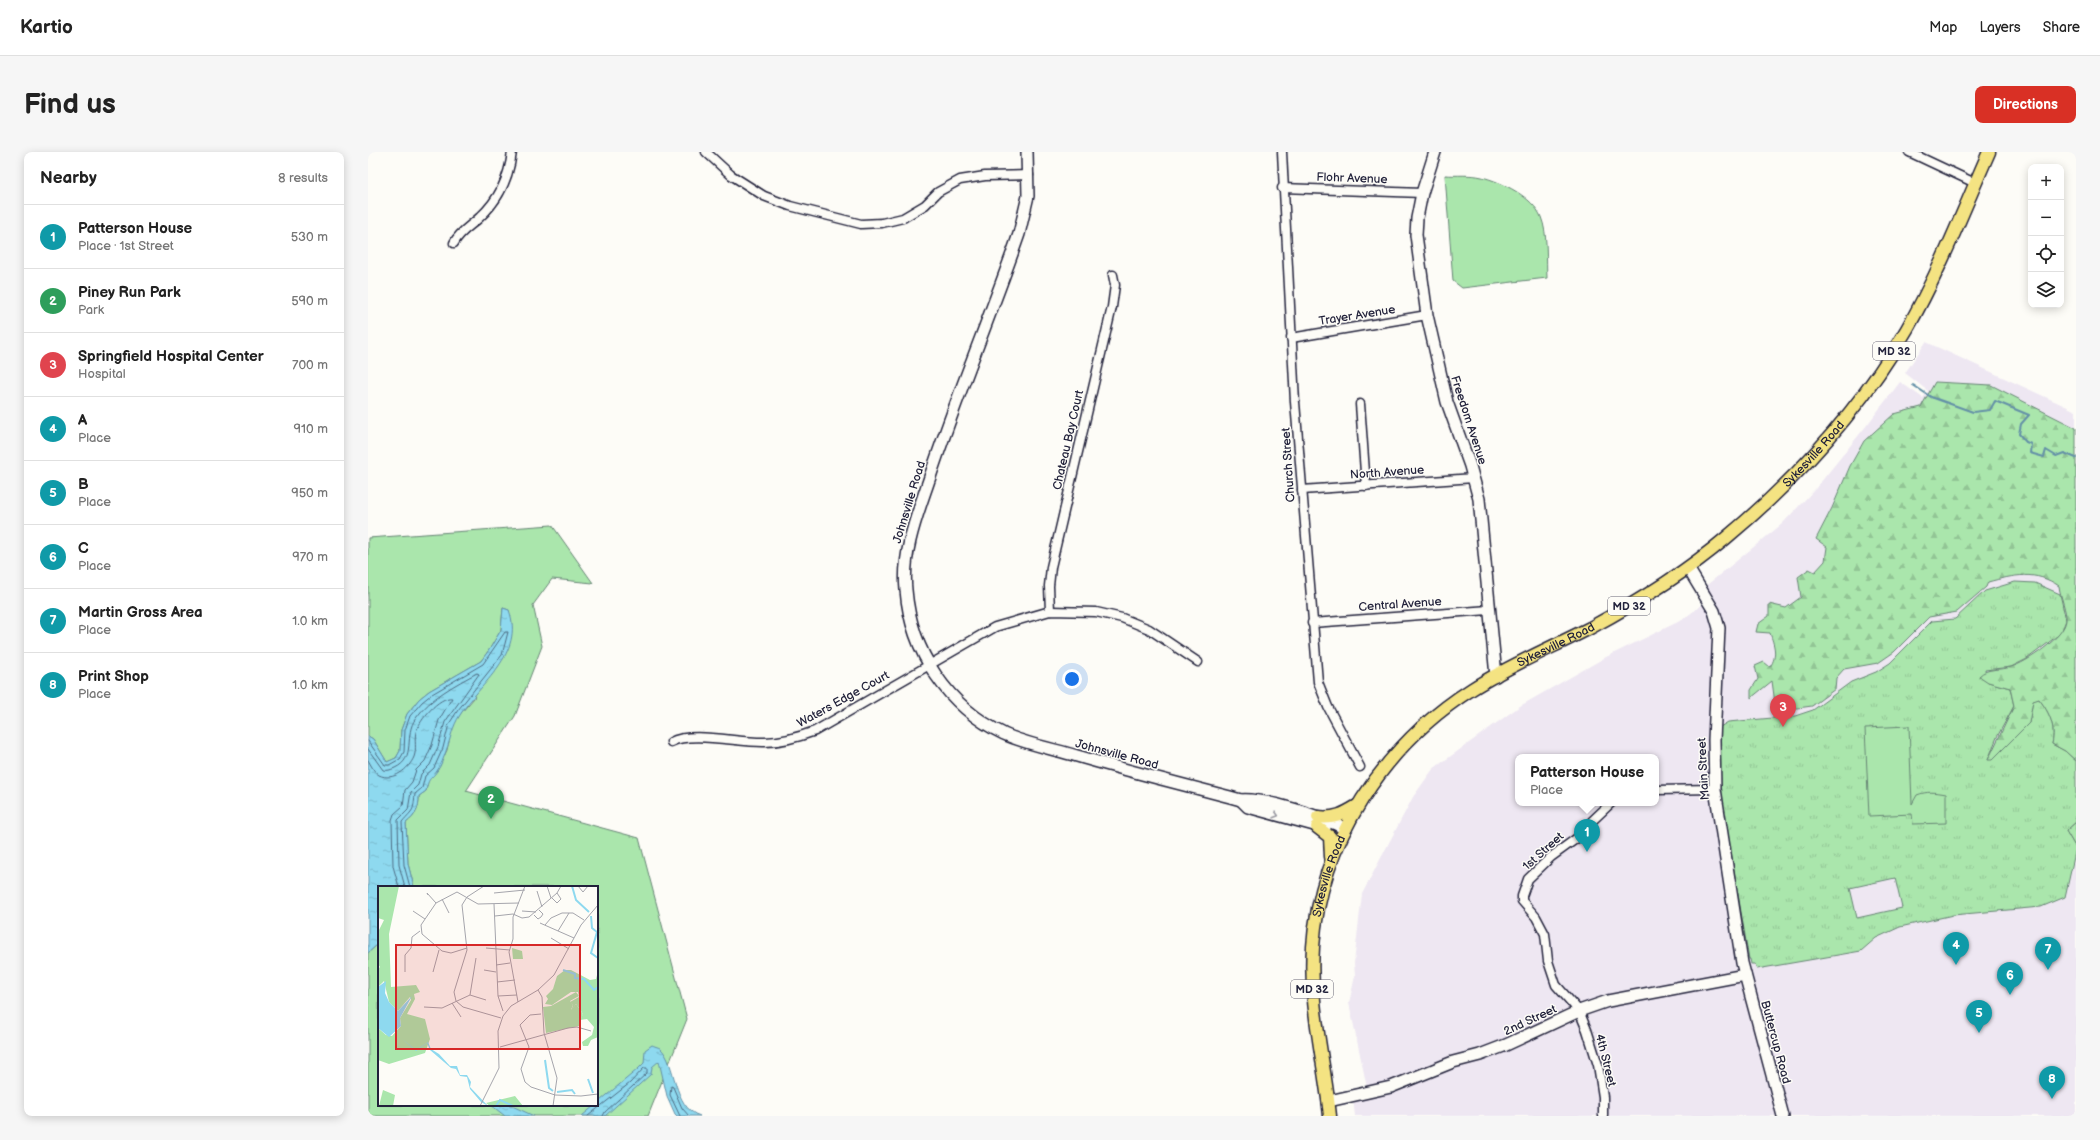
<!DOCTYPE html>
<html lang="en">
<head>
<meta charset="utf-8">
<style>
	body { margin:0; font-family:"Balsamiq Sans",sans-serif; background:#f6f6f6; color:#222 }
	.controls { position:absolute; right:12px; top:12px; display:grid; overflow:hidden; border-radius:8px; box-shadow:0 2px 10px #0003 }
	.controls button { width:36px; height:36px; display:grid; place-items:center; padding:0; border:0; border-bottom:1px solid #e0e0e0; background:#fff; color:#222; font:20px sans-serif }
	.you { position:absolute; left:704px; top:527px; width:14px; height:14px; margin:-10px; border:3px solid #fff; border-radius:50%; background:#1a73e8; box-shadow:0 0 0 6px #1a73e833 }
	.badge { display:grid; place-items:center; width:26px; height:26px; border-radius:50%; background:#d93025; color:#fff; font-size:13px; font-weight:700 }
	.pin { position:absolute; translate:-50% -33px; filter:drop-shadow(0 1px 2px #0008) }
	.pin::after { content:''; position:absolute; top:21px; width:14px; height:12px; background:inherit; clip-path:polygon(0 0,100% 0,50% 100%) }
	.popup { position:absolute; left:1147px; top:602px; width:144px; height:52px; box-sizing:border-box; display:grid; place-content:center; border-radius:8px; background:#fff; filter:drop-shadow(0 1px 3px #0005); font-size:13px; white-space:nowrap; color:#767676 }
	.popup b { font-size:15px; color:#222 }
	.popup::after { content:''; position:absolute; left:50%; top:100%; margin-left:-8px; border:8px solid transparent; border-top-color:#fff }
	.list { margin:0; padding:0; list-style:none }
	h2 { display:flex; justify-content:space-between; align-items:center; height:52px; margin:0; padding:0 16px; font-size:17px }
	h2 small { font-size:13px; font-weight:400; color:#767676 }
	.list li { display:grid; grid-template-columns:26px 1fr auto; gap:12px; align-items:center; box-sizing:border-box; height:64px; padding:0 16px; border-top:1px solid #e0e0e0 }
	.list b { display:block; font-size:15px; white-space:nowrap }
	.list p { margin:0; font-size:13px; white-space:nowrap; color:#767676 }
	.list em { font-size:13px; font-style:normal; color:#767676 }
	.icon { flex:none; width:22px; height:22px; fill:none; stroke:currentColor; stroke-width:2; stroke-linecap:round; stroke-linejoin:round }
	.map { position:relative; flex:none; width:1708px; height:964px; overflow:hidden; border-radius:8px }
	header { display:flex; align-items:center; gap:24px; box-sizing:border-box; height:56px; padding:0 20px; background:#fff; border-bottom:1px solid #e0e0e0 }
	header strong { font-size:19px }
	nav { display:flex; gap:22px; margin-inline-start:auto; font-size:14px }
	.intro { display:flex; align-items:center; justify-content:space-between; box-sizing:border-box; height:96px; padding:0 24px }
	h1 { margin:0; font-size:28px }
	.button { padding:10px 18px; border-radius:8px; background:#d93025; color:#fff; font-size:14px; font-weight:700 }
	main { display:flex; gap:24px; padding:0 24px }
	aside { flex:1; background:#fff; border-radius:8px; box-shadow:0 2px 10px #0003 }
	.map>svg:first-child { display:block }
</style>
</head>
<body>
<header>
<strong>Kartio</strong>
<nav><a>Map</a><a>Layers</a><a>Share</a></nav>
</header>
<div class="intro"><h1>Find us</h1><a class="button">Directions</a></div>
<main>
<aside>
<h2>Nearby<small>8 results</small></h2>
<ul class="list">
<li><span class="badge" style="background:#0f9aa8">1</span><div><b>Patterson House</b><p>Place · 1st Street</p></div><em>530 m</em></li>
<li><span class="badge" style="background:#2e9e5b">2</span><div><b>Piney Run Park</b><p>Park</p></div><em>590 m</em></li>
<li><span class="badge" style="background:#e0444e">3</span><div><b>Springfield Hospital Center</b><p>Hospital</p></div><em>700 m</em></li>
<li><span class="badge" style="background:#0f9aa8">4</span><div><b>A</b><p>Place</p></div><em>910 m</em></li>
<li><span class="badge" style="background:#0f9aa8">5</span><div><b>B</b><p>Place</p></div><em>950 m</em></li>
<li><span class="badge" style="background:#0f9aa8">6</span><div><b>C</b><p>Place</p></div><em>970 m</em></li>
<li><span class="badge" style="background:#0f9aa8">7</span><div><b>Martin Gross Area</b><p>Place</p></div><em>1.0 km</em></li>
<li><span class="badge" style="background:#0f9aa8">8</span><div><b>Print Shop</b><p>Place</p></div><em>1.0 km</em></li>
</ul>
</aside>
<div class="map">
<svg width="1708" height="964" viewBox="0 0 1708 964">
	<defs>
		<pattern id="grass-tufts" width="24" height="20" patternUnits="userSpaceOnUse"><rect width="24" height="20" fill="#aae6ac"/><path d="M3 7l-1-3M5 7V3M7 7l1-3M15 17l-1-3M17 17v-4M19 17l1-3" fill="none" stroke="#92c595"/></pattern>
		<pattern id="forest-firs" width="22" height="20" patternUnits="userSpaceOnUse"><rect width="22" height="20" fill="#aae6ac"/><path d="M5 1l3.5 6h-7zM16 11l3.5 6h-7z" fill="#92c595"/></pattern>
		<pattern id="water-ripples" width="26" height="14" patternUnits="userSpaceOnUse"><rect width="26" height="14" fill="#8ed9ef"/><path d="M2 4q2-2 4 0t4 0M15 11q2-2 4 0t4 0" fill="none" stroke="#7abace"/></pattern>
	</defs>
	<rect width="100%" height="100%" fill="#fdfcf7"/>
	<filter id="ink" filterUnits="userSpaceOnUse"><feTurbulence type="fractalNoise" baseFrequency=".025" numOctaves="2"/><feDisplacementMap in="SourceGraphic" scale="8" xChannelSelector="R" yChannelSelector="G"/><feConvolveMatrix kernelMatrix="1 2 1 2 8 2 1 2 1" color-interpolation-filters="sRGB"/></filter>
	<g filter="url(#ink)">
		<path fill="#eee7f2" fill-rule="evenodd" d="M1558,190L1708,259V964H987L985,947L1001,945L981,851L987,824L986,811L994,742L1045,645L1065,617L1152,554L1238,505L1314,468L1335,452L1329,441L1414,372L1448,336L1499,273L1532,230L1555,246L1560,239L1537,221ZM1150,605H1288V651H1150Z"/>
		<path fill="url(#grass-tufts)" stroke="#668474" fill-rule="evenodd" d="M1647,430L1667,431L1692,442L1698,468L1693,481L1659,507L1643,515L1617,518L1620,530L1642,536L1646,554L1629,585L1620,608L1661,571L1665,548L1671,547C1682,561 1688,575 1684,592L1697,599L1708,609V670L1698,679L1708,696L1697,745L1673,755L1585,763L1532,775L1508,786L1493,799L1389,817L1387,812H1383L1382,807H1381L1352,636L1350,604L1352,575L1360,570L1427,564L1445,558L1483,530L1508,520L1522,511L1564,469L1587,467L1617,439ZM1527,726L1534,756L1489,766L1482,736Z"/>
		<g fill="url(#forest-firs)" stroke="#668474">
			<path d="M1567,230L1623,233L1708,276V609L1697,599L1684,592C1688,575 1682,561 1671,547L1665,549L1661,571L1624,608H1620L1646,554L1642,536L1620,530L1611,524C1620,515 1631,519 1643,515C1658,511 1697,485 1698,468C1699,460 1692,444 1691,434C1668,418 1646,423 1620,430L1618,435L1589,460L1561,465L1526,500L1510,511L1476,517L1468,526L1467,537L1444,554L1408,559L1404,529L1383,546V538L1390,527L1387,514L1396,510L1402,515C1410,503 1406,493 1402,481L1388,480L1390,472L1401,464V452L1418,456L1433,445L1430,425L1441,417L1447,420L1457,409L1459,395L1448,387L1464,356L1482,314L1496,289L1526,262L1553,255Z"/>
			<polygon points="1708,670 1708,696 1698,679"/>
		</g>
		<g fill="#aae6ac" stroke="#668474">
			<path d="M1077,23C1088,24 1102,22 1114,25C1134,30 1165,45 1173,65C1180,82 1178,108 1179,126L1094,136L1085,129Z"/>
			<path d="M184,373L225,431L184,427L165,453L174,494L147,564L98,639L271,686L319,867L280,964H0V801L11,791V953H229V735H46L40,712L38,671C48,663 51,657 51,644L58,639L60,627L69,619L79,598L84,574L93,561L106,546L141,458L135,456L133,478L121,498L113,509L61,539L51,547L39,562L33,578L32,599L28,606L19,610L5,587L0,584V386Z"/>
			<path d="M1541,574L1544,652L1549,643C1559,639 1567,640 1578,642V671L1545,672L1544,662L1501,664L1497,576Z"/>
		</g>
		<g fill="url(#water-ripples)" stroke="#6390a7">
			<path d="M135,456L141,458C157,502 112,531 92,563C84,575 83,586 78,599C76,605 73,614 69,619C62,629 61,624 58,639L51,644C51,657 48,663 38,671L40,712L46,735H11V791L0,801V584L5,587L19,610L28,606L32,599L33,578L39,562L51,547L61,539L113,509L121,498L133,478Z"/>
			<path d="M284,893C286,894 290,895 292,896C309,911 304,955 332,964H309L307,962L299,944L291,909L284,915L283,922L237,964H214L270,917L276,911L277,898Z"/>
			<polygon points="123,953 142,953 166,964 137,964"/>
		</g>
		<g fill="none" stroke-linecap="round" stroke-linejoin="round">
			<g stroke="#4d6b83" stroke-width="1">
				<path d="M0,589L17,613H21L32,607L36,600L37,578L42,564L54,550L64,542L115,512L137,480H140L134,503L90,558L81,572L75,596L66,616L57,624L54,636L47,642C45,661 46,656 34,670L36,713L42,735"/>
				<path d="M0,597L15,618C20,619 22,618 27,616C49,606 35,583 48,566C62,546 88,532 109,521L111,522L77,570L70,595L62,613L53,622L50,633L43,640L40,658L30,668L31,713L37,735"/>
				<path d="M0,608C3,613 6,620 11,623C25,630 41,617 46,605C49,597 46,588 48,580C51,569 71,544 84,546L71,568L64,593L57,609L48,618L44,630L37,638L35,654L26,662L24,668L25,714L31,735"/>
				<polyline points="220,964 262,931 276,916 279,916 279,921 237,960 235,964"/>
				<polyline points="312,964 302,943 303,934 305,935 314,956 321,964"/>
			</g>
			<polyline stroke="#6390a7" stroke-width="2" points="1545,233 1563,245 1605,260 1622,258 1627,249 1661,263 1653,272 1651,282 1658,290 1663,292 1662,301 1676,305 1678,298 1688,304 1696,301 1708,306"/>
			<g stroke="#22223b" stroke-width="11">
				<g id="street">
					<polyline points="338,0 363,23 396,44 422,54 493,72 514,71 535,66 557,53 570,40 592,28 617,24 661,23"/>
					<polyline points="914,0 927,250 950,530 960,555 992,615"/>
					<polyline points="1541,0 1607,31"/>
					<polyline points="914,36 1054,41"/>
					<path d="M86,91C92,79 103,74 112,65C132,47 141,26 144,0"/>
					<polyline points="923,186 1059,163"/>
					<polyline points="992,252 998,334"/>
					<polyline points="934,338 1106,326"/>
					<polyline points="682,459 681,434 683,415 744,155 747,133 745,123"/>
					<polyline points="944,471 1121,458"/>
					<path d="M303,590C323,579 372,591 397,590C415,590 431,585 447,579L627,475L682,459L728,460L754,466L781,477L830,510"/>
					<polyline points="1288,638 1347,637"/>
					<polyline points="1235,964 1235,945 1230,913 1219,878 1211,859 1188,833 1180,809 1177,782 1168,765 1154,749 1154,744 1160,727 1183,705 1216,681 1224,669 1243,651"/>
				</g>
			</g>
			<g stroke="#22223b" stroke-width="14">
				<g id="secondary">
					<path d="M659,0L660,44L651,82C623,163 589,243 562,325C550,361 534,399 538,438C543,500 580,555 636,582C658,592 685,597 709,604C763,620 818,633 873,648C898,646 955,665 978,677"/>
					<polyline points="1067,0 1054,41 1049,66 1048,83 1059,163 1079,250 1102,314 1111,347 1128,524"/>
					<polyline points="1320,416 1346,459 1351,476 1346,588 1347,637 1374,811 1415,964"/>
					<polyline points="873,648 880,655 957,676"/>
					<polyline points="961,949 1023,935 1085,910 1112,903 1138,893 1211,859 1240,849 1377,823"/>
				</g>
			</g>
			<g stroke="#22223b" stroke-width="15">
				<g id="primary">
					<path d="M950,665C967,667 976,662 989,654"/>
					<polyline points="949,675 962,685 963,705"/>
					<path id="s1" d="M962,964C956,906 941,854 945,795C952,689 1016,593 1104,537C1142,513 1183,496 1222,476C1270,450 1317,421 1358,386C1430,326 1492,258 1539,177C1571,121 1595,59 1621,0"/>
				</g>
			</g>
			<use href="#street" stroke="#fdfcf7" stroke-width="8"/>
			<use href="#secondary" stroke="#fdfcf7" stroke-width="11"/>
			<use href="#primary" stroke="#f4e382" stroke-width="12"/>
		</g>
		<defs><path id="oneway-chevron" d="M-2-3.5L2.5 0L-2 3.5" fill="none" stroke-width="1.6" stroke-linecap="round" stroke-linejoin="round"/></defs>
		<use stroke="#9a9aa2" href="#oneway-chevron" transform="translate(908 663) rotate(16)"/>
	</g>
	<g text-anchor="middle" stroke-width="3" stroke-linejoin="round" paint-order="stroke">
		<g fill="#fdfcf7" stroke="#646373" stroke-width="1">
			<rect x="1505" y="190" width="42" height="18" rx="3"/>
			<rect x="1240" y="445" width="42" height="18" rx="3"/>
			<rect x="923" y="828" width="42" height="18" rx="3"/>
		</g>
		<g font-size="11" font-weight="bold" fill="#22223b">
			<text x="1526" y="203">MD 32</text>
			<text x="1261" y="458">MD 32</text>
			<text x="944" y="841">MD 32</text>
		</g>
		<g font-size="12" fill="#22223b" stroke="#fdfcf7">
			<text transform="translate(984 26) rotate(2)" y="4">Flohr Avenue</text>
			<text transform="translate(989 163) rotate(-9)" y="4">Trayer Avenue</text>
			<text transform="translate(1101 268) rotate(72)" y="4">Freedom Avenue</text>
			<text transform="translate(700 288) rotate(-77)" y="4">Chateau Bay Court</text>
			<text dy="4" stroke="none"><textPath href="#s1" startOffset="902">Sykesville Road</textPath></text>
			<text transform="translate(920 313) rotate(-94)" y="4">Church Street</text>
			<text transform="translate(1019 320) rotate(-4)" y="4">North Avenue</text>
			<text transform="translate(541 350) rotate(-73)" y="4">Johnsville Road</text>
			<text transform="translate(1032 452) rotate(-4)" y="4">Central Avenue</text>
			<text dy="4" stroke="none"><textPath href="#s1" startOffset="579">Sykesville Road</textPath></text>
			<text transform="translate(475 547) rotate(-29)" y="4">Waters Edge Court</text>
			<text transform="translate(749 602) rotate(15)" y="4">Johnsville Road</text>
			<text transform="translate(1335 617) rotate(-93)" y="4">Main Street</text>
			<text transform="translate(1175 699) rotate(-42)" y="4">1st Street</text>
			<text dy="4" stroke="none"><textPath href="#s1" startOffset="243">Sykesville Road</textPath></text>
			<text transform="translate(1162 868) rotate(-25)" y="4">2nd Street</text>
			<text transform="translate(1408 890) rotate(75)" y="4">Buttercup Road</text>
			<text transform="translate(1238 908) rotate(76)" y="4">4th Street</text>
		</g>
	</g>
	<g transform="translate(10 734)">
		<rect width="220" height="220" fill="#fdfcf7"/>
		<path d="M198,106L201,110L192,115L195,119L193,124L198,118L205,128L201,140L168,147L165,121L173,120Z" fill="#aae6ac"/>
		<path d="M187,84H193L212,94L218,93L220,85V151L213,154L210,160H205L204,156L214,149L216,141L209,133L202,134L205,128L198,118L193,125L195,119L192,116L201,111L200,106H193L174,119L167,118L170,113L168,110L175,103L179,90Z" fill="#aae6ac"/>
		<path d="M0,0H21L11,48L13,101L38,99L42,106L36,108L37,113L29,128L47,133L52,153L47,167L11,178L0,174V142L8,149L14,150L23,140L22,132L33,114L32,111L20,125L11,116L6,95L0,101V83L2,81L0,78V46L6,34L0,32ZM134,62L144,65L145,73H135ZM5,204L17,209L15,220H1ZM137,210L145,220H112L108,217Z" fill="#aae6ac"/>
		<path d="M8,95L7,107L11,116L20,125L34,110L22,132L23,140L11,151L0,142V101ZM24,153L38,164L50,156L53,163L61,168L72,180H79L82,189H89L93,196L92,201L110,220L103,216L92,203L89,191L82,190L78,183L73,182L52,164L49,157L38,165Z" fill="#8ed9ef"/>
		<path fill="none" stroke="#8ed9ef" stroke-width="2" d="M194,0L198,14L211,26M213,30L214,42L219,46L213,67L220,72M185,84L197,88V92L206,93L216,104L220,101M167,174L171,202L175,205M210,193L215,207M179,206L194,204L197,208M118,220L122,214L135,220"/>
		<path fill="none" stroke="#a5a5ac" stroke-width="1" d="M106,0L89,11L84,19L89,64L76,106L78,115L85,121L123,132M169,0L173,12M200,0L205,6L210,0M159,5L164,21M116,7L147,4M50,9L49,7L58,17M174,12L179,17L183,13L179,7M64,13L71,27M116,18L120,110L125,125M35,25L47,33M144,25L158,26M156,29L160,33L163,31L165,28L161,24M117,30L135,28L144,32L151,31L179,7L183,0M162,37L196,52M167,39L173,32L184,27H195L206,34M180,45L191,27M173,52L191,63M89,62L73,67L64,65L44,48L43,39L58,17L79,6L100,18L141,17M108,62L132,64M118,79L132,77M106,84L118,86M27,86V69L33,62L34,51L42,45M55,86L61,64M119,96L137,94M160,104L164,111L166,147L179,192L175,220M92,109L98,72M120,110L139,109M140,116L131,66L135,53V31L147,0M74,117L83,131M46,121L64,122L92,109L108,114M163,128L152,129L142,139L151,161L143,183L147,196L153,201L177,209L203,210L220,208M122,161L190,142L199,141L213,145M102,220L121,182L120,145L125,130L133,120L160,104L176,89L203,39L220,19"/>
		<path fill="#d62828" fill-opacity="0.15" stroke="#d62828" stroke-width="2" d="M18,59H202V163H18Z"/>
		<rect width="220" height="220" fill="none" stroke="#22223b" stroke-width="2"/>
	</g>
</svg>
<div class="controls">
<button>+</button>
<button>−</button>
<button><svg class="icon" aria-label="locate" viewBox="0 0 24 24"><circle cx="12" cy="12" r="6"/><path d="M12 2v4M12 18v4M2 12h4M18 12h4"/></svg></button>
<button><svg class="icon" aria-label="layers" viewBox="0 0 24 24"><path d="M12 4l9 5-9 5-9-5zM3 14l9 5 9-5"/></svg></button>
</div>
<div class="you"></div>
<div class="pin badge" style="left:1219px;top:700px;background:#0f9aa8">1</div>
<div class="popup"><b>Patterson House</b>Place</div>
<div class="pin badge" style="left:123px;top:667px;background:#2e9e5b">2</div>
<div class="pin badge" style="left:1415px;top:575px;background:#e0444e">3</div>
<div class="pin badge" style="left:1588px;top:813px;background:#0f9aa8">4</div>
<div class="pin badge" style="left:1611px;top:881px;background:#0f9aa8">5</div>
<div class="pin badge" style="left:1642px;top:843px;background:#0f9aa8">6</div>
<div class="pin badge" style="left:1680px;top:818px;background:#0f9aa8">7</div>
<div class="pin badge" style="left:1684px;top:947px;background:#0f9aa8">8</div>
</div>
</main>
</body>
</html>
